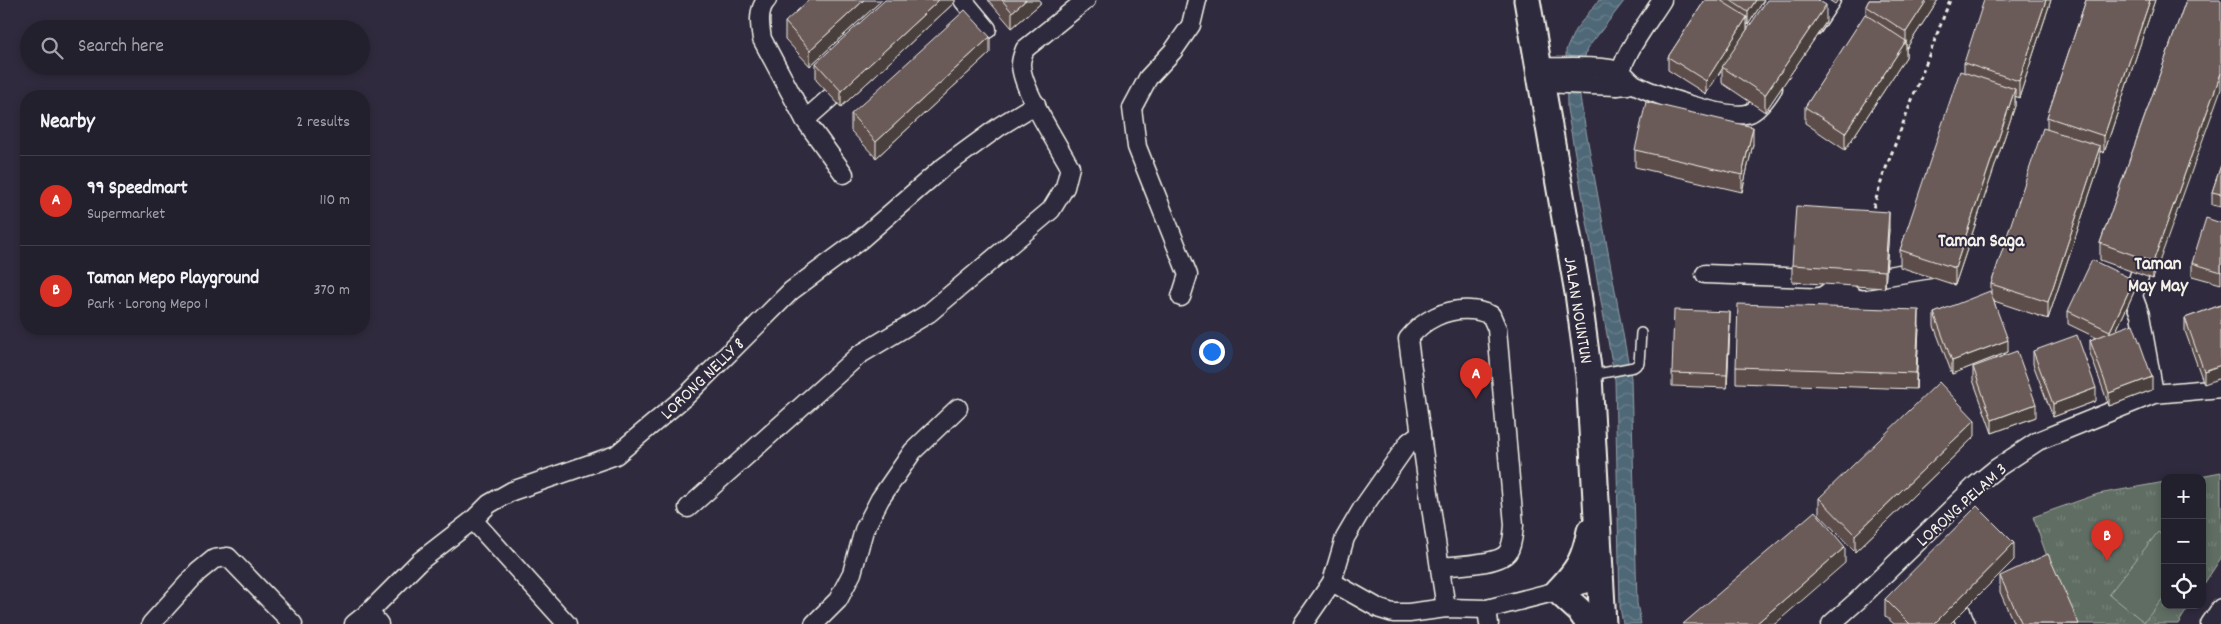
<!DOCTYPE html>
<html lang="en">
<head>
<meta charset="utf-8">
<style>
	body { margin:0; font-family:Dekko,sans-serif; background:#2b2836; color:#f1f3f6 }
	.controls { position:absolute; right:15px; bottom:15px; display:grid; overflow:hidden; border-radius:10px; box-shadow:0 2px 8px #0003 }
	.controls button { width:45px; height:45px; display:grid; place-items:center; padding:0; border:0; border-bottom:1px solid #403e4a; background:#23202e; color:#f1f3f6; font:25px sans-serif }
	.you { position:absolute; left:1211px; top:351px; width:18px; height:18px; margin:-12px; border:4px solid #fff; border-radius:50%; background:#1a73e8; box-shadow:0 0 0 8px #1a73e833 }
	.badge { display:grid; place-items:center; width:32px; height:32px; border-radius:50%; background:#d93025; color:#fff; font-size:16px; font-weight:700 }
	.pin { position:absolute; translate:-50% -41px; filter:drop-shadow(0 1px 2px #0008) }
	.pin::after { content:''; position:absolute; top:26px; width:18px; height:15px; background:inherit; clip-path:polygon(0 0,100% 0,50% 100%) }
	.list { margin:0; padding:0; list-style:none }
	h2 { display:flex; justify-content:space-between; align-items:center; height:65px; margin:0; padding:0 20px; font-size:21px }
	h2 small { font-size:16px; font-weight:400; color:#a3a3aa }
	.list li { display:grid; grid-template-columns:32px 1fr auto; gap:15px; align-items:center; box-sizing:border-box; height:90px; padding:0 20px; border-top:1px solid #403e4a }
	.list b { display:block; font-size:19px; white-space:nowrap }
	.list p { margin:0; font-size:16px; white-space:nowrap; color:#a3a3aa }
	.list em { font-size:16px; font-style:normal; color:#a3a3aa }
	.icon { flex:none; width:28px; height:28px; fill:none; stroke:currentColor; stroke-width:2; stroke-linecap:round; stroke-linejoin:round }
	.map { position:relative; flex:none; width:2221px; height:624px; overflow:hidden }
	.search { position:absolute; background:#23202e; box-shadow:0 2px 8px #0003; left:20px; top:20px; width:350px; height:55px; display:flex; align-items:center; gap:12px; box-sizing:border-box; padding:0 18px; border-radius:28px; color:#a3a3aa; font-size:19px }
	.panel { position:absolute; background:#23202e; box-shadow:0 2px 8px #0003; left:20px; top:90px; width:350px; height:245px; border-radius:20px }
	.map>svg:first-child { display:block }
</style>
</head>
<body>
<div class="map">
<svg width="2221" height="624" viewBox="0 0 2221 624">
	<defs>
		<pattern id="park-tufts" width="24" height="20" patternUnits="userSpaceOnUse" patternTransform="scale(1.25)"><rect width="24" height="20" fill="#5f6d63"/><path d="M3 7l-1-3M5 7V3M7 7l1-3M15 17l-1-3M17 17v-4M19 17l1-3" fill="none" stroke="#778279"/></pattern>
		<pattern id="water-waves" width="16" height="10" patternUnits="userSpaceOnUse" patternTransform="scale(1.25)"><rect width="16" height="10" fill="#4f6878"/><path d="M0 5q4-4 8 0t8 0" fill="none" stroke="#697e8b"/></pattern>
	</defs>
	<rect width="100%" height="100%" fill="#2f2a3d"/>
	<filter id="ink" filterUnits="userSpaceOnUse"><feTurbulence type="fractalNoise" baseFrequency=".02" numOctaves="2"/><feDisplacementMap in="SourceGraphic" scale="10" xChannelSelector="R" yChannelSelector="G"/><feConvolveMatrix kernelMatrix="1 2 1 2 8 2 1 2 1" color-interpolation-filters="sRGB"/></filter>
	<g filter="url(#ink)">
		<g fill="url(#park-tufts)" stroke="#aaafa6">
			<polygon points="2221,472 2221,558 2202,587 2202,478 2190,478"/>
			<polygon points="2165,482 2165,605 2190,605 2178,624 2071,624 2033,517 2098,494"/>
		</g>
		<polygon fill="#5f6d63" stroke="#aaafa6" points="2158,532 2165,538 2165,596 2144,622 2109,594"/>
		<polygon fill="url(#water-waves)" stroke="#919fa5" points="1599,0 1625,0 1587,49 1585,56 1580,98 1631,378 1637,603 1641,624 1623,624 1620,607 1615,380 1567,109 1566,50 1575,30"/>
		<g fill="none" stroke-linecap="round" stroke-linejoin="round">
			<g stroke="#f4f1e8" stroke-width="12">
				<polyline id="lane" points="1592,375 1634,367 1639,363 1641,333"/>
			</g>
			<g stroke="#f4f1e8" stroke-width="21">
				<g id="street">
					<path d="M767,0C757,9 760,27 762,39L805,120L844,174"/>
					<polyline points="963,0 987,29"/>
					<polyline points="1813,27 1831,0"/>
					<path d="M1539,67C1557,68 1603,65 1619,71C1625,74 1630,82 1636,85C1656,95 1730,121 1750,113C1759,109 1768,96 1773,88"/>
					<polyline points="1541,83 1617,86 1628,85"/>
					<path d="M1617,86C1622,54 1645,27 1662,0"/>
					<polyline points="805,120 849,81"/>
					<polyline points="2147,251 2133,296 2140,315 2154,393"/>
					<polyline points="1705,274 1815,278"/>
					<polyline points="1863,280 1930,269 1937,263"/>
					<polyline points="1181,297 1188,275 1137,147 1132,108 1148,78 1173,51 1191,25 1197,0"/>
					<path d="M688,508L859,355L929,313L1051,210L1065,187L1070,167C1057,143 1021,88 1021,64C1021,59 1023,54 1025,49L1086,0"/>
					<polyline points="473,520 567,624"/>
					<path d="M1440,567C1456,565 1499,565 1508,552C1513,544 1513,534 1514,525L1497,329L1491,315C1485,313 1478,310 1471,310C1446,308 1423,320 1408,339C1420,429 1432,518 1446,608"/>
					<polyline points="1332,582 1380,609 1393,613 1409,613 1446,608 1487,609 1600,580"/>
					<polyline points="1959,607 1966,624"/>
					<polyline points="1487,609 1489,624"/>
					<polyline points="369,612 379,624"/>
					<polyline points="151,624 198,572 214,559 228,557 293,624"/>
					<polyline points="354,624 369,612 420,561 473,520 489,504 512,491 616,455 687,395 791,291 860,240 941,169 1000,126 1036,104"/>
					<polyline points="814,624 838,600 852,573 864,530 880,499 913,451 958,408"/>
					<polyline points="1303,624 1332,582 1345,538 1362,509 1409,442 1421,433"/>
					<polyline points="1831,624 1857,601 1976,485 1997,468 2038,441 2154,394 2221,388"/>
					<polyline points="2210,624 2221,608"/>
				</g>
			</g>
			<g stroke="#f4f1e8" stroke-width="29">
				<g id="secondary">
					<polyline points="1527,0 1578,293 1589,376 1603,624"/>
					<path d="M1589,624L1580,611L1558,591C1579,569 1584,560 1590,531"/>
				</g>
			</g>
			<polyline stroke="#f4f1e8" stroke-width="3" stroke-dasharray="4 4" stroke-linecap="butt" points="1871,215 1883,176 1950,0"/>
			<use href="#lane" stroke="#2f2a3d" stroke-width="9"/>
			<use href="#street" stroke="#2f2a3d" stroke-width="18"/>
			<use href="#secondary" stroke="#2f2a3d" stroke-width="25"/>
		</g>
		<g fill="#5b4d4c" stroke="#f4f1e8">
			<polygon points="882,0 810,66 785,39 785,22"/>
			<polygon points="955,0 955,2 841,107 816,80 816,63"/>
			<polygon points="988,0 1040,0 1040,4 1012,28"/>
			<polygon points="1705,0 1764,0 1748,25 1747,24 1747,30 1826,22 1765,112 1722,83 1722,68 1706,94 1668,70 1668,57"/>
			<polygon points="1829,0 1838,0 1835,4"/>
			<polygon points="1869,0 1938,0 1906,49 1906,57 1845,150 1805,123 1805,107 1866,14 1866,6"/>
			<polygon points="2051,0 2019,98 2015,96 2015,106 1955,285 1900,267 1900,250 1964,73 1964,63"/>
			<polygon points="2086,0 2155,0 2104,153 2100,151 2100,163 2048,319 1994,301 2008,352 1952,374 1934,326 1934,313 1991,293 1991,284 2047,129 2047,117"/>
			<polygon points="2186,0 2153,279 2100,260 2100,243"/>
			<polygon points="990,53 876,158 851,131 851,114"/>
			<polygon points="1753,144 1742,192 1635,167 1635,150"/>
			<polygon points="2221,165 2221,207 2212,205 2212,192"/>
			<polygon points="2221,223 2221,284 2192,276 2192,263"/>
			<polygon points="1889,229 1885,288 1792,282 1792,265"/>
			<polygon points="2134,292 2116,331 2152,390 2109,406 2090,353 2090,340 2097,338 2068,324 2068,311"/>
			<polygon points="2221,305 2204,384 2185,331 2185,318"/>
			<polygon points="1730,325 1727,388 1672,386 1672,373"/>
			<polygon points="1919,326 1916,389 1736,383 1736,367"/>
			<polygon points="2033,351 2096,401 2053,417 2033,364"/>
			<polygon points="1973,367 2036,417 1992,433 1973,380"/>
			<polygon points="1975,436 1855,552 1819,514 1819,498"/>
			<polygon points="2014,560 1950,624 1894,624 1885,616 1885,599"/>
			<polygon points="2000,576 2079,624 2014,624 2000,592"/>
		</g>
		<g fill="#4a3f3e" stroke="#f4f1e8">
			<polygon points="864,0 882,0 810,66 810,50"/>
			<polygon points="939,0 955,0 955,2 841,107 841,91"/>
			<polygon points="1026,0 1040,0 1040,4 1012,28 1012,12"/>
			<polygon points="1756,0 1764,0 1748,25 1748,12"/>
			<polygon points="1927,0 1938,0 1906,49 1906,32"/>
			<polygon points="2046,0 2051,0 2019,98 2019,81"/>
			<polygon points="2150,0 2155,0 2104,153 2104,136"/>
			<polygon points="1826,5 1826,22 1765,112 1765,95"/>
			<polygon points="1747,17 1747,30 1706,94 1706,81"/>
			<polygon points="990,37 990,53 876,158 876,142"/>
			<polygon points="1906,41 1906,57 1845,150 1845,133"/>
			<polygon points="2221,73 2221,89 2153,279 2153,262"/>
			<polygon points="2015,89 2015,106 1955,285 1955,268"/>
			<polygon points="1753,127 1753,144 1742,192 1742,175"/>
			<polygon points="2100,146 2100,163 2048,319 2048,302"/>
			<polygon points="1889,212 1889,229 1885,288 1885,271"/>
			<polygon points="2134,280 2134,292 2110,344 2110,331"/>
			<polygon points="1919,310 1919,326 1916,389 1916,373"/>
			<polygon points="1730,312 1730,325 1727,388 1727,375"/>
			<polygon points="2008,340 2008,352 1952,374 1952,361"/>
			<polygon points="2221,365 2221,378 2204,384 2204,371"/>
			<polygon points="2152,377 2152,390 2109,406 2109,393"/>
			<polygon points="2096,388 2096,401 2053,417 2053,404"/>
			<polygon points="2036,404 2036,417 1992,433 1992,420"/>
			<polygon points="1975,420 1975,436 1855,552 1855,535"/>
			<polygon points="2014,543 2014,560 1950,624 1934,624"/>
			<polygon points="1845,547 1845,563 1775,624 1756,624"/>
		</g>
		<g fill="#6a5a58" stroke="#f4f1e8">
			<polygon points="809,0 864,0 810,50 785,22"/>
			<polygon points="885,0 939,0 841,91 816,63"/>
			<polygon points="1002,0 1026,0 1012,12"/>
			<polygon points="1705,0 1720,0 1747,17 1706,81 1668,57"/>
			<polygon points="1730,0 1756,0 1748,12"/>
			<polygon points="1767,0 1818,0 1826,5 1765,95 1722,67"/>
			<polygon points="1869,0 1927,0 1906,32 1866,6"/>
			<polygon points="1984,0 2046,0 2019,81 1964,63"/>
			<polygon points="2086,0 2150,0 2104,136 2047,117"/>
			<polygon points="2186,0 2221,0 2221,73 2153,262 2100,243"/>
			<polygon points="965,10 990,37 876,142 851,114"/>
			<polygon points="1865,14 1906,41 1845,133 1805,107"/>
			<polygon points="1960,71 2015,89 1955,268 1900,250"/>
			<polygon points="1646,102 1753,127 1742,175 1635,150"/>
			<polygon points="2043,128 2100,146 2048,302 1991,284"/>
			<polygon points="2221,165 2221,194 2212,192"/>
			<polygon points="1796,206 1889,212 1885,271 1792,265"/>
			<polygon points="2206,218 2221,223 2221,272 2192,263"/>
			<polygon points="2092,260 2134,280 2110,331 2068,311"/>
			<polygon points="1990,291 2008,340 1952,361 1934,313"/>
			<polygon points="1738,304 1919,310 1916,373 1736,367"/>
			<polygon points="2221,305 2221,365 2204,371 2185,318"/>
			<polygon points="1674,310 1730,312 1727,375 1672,373"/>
			<polygon points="2133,324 2152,377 2109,393 2090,340"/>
			<polygon points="2077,335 2096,388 2053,404 2033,351"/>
			<polygon points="2017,351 2036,404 1992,420 1973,367"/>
			<polygon points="1939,382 1975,420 1855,535 1819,498"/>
			<polygon points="1977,506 2014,543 1934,624 1910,624 1885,599"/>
			<polygon points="1815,511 1845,547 1756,624 1683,624"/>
			<polygon points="2048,554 2079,624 2022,624 2000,576"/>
		</g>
	</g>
	<g text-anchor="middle" stroke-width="4" stroke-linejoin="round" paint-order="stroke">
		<g font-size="18" fill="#f4f1e8" stroke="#2f2a3d">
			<text transform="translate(1579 310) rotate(81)" y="6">JALAN NOUNTUN</text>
			<text transform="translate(702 378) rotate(-44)" y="6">LORONG NELLY 8</text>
			<text transform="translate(1961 504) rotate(-42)" y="6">LORONG PELAM 3</text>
		</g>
		<g font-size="19" font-weight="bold" fill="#f4f1e8" stroke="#2f2a3d">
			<text x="1981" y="246">Taman Saga</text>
			<text x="2158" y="269">Taman<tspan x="2158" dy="22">May May</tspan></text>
		</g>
	</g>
</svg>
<div class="controls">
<button>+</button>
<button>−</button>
<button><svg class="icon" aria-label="locate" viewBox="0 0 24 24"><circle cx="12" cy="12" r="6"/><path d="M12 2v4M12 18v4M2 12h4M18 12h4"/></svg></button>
</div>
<div class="you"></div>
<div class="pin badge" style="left:1476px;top:399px">A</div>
<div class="pin badge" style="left:2107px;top:561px">B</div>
<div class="search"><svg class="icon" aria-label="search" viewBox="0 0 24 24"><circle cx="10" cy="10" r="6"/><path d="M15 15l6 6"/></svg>Search here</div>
<section class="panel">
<h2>Nearby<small>2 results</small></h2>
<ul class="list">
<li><span class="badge">A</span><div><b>99 Speedmart</b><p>Supermarket</p></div><em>110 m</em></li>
<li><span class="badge">B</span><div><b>Taman Mepo Playground</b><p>Park · Lorong Mepo 1</p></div><em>370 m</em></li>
</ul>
</section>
</div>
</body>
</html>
